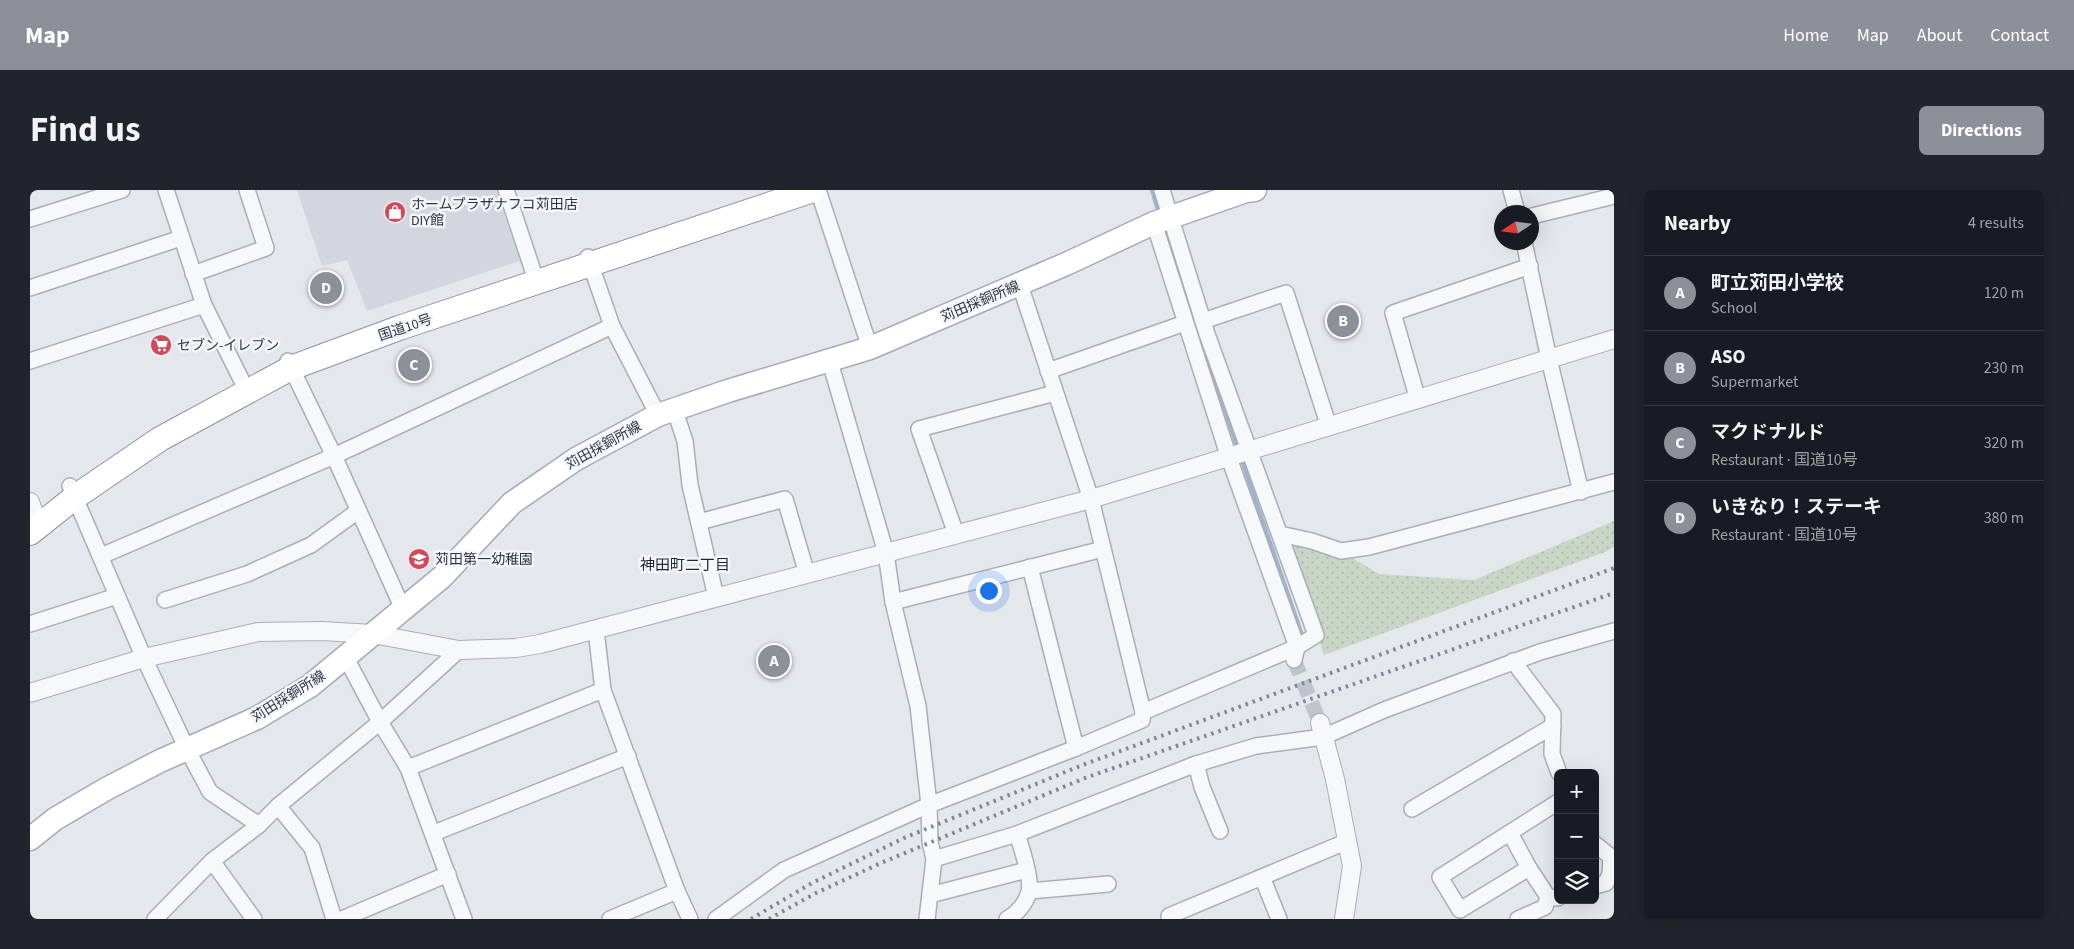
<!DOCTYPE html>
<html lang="en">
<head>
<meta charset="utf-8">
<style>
	body { margin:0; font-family:"Source Sans 3","Noto Sans JP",sans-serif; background:#20242c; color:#f1f3f6 }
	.controls { position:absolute; right:15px; bottom:15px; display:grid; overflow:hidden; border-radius:8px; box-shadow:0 5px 20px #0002 }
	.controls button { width:45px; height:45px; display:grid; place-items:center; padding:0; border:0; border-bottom:1px solid #363941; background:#171b24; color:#f1f3f6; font:25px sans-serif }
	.compass { position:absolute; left:1464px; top:15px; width:45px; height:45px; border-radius:50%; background:#171b24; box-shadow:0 5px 20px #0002; rotate:257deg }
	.you { position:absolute; left:958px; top:400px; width:18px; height:18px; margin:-12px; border:4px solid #fff; border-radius:50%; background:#1a73e8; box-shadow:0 0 0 8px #1a73e833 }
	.badge { display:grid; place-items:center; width:32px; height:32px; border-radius:50%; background:#8c9099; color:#fff; font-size:16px; font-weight:700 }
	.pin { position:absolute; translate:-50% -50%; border:2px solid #fff; box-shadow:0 1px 5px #0006 }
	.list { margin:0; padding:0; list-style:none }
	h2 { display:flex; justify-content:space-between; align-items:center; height:65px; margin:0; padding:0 20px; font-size:21px }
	h2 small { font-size:16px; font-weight:400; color:#9ea1a6 }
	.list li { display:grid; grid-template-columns:32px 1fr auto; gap:15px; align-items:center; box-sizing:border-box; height:75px; padding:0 20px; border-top:1px solid #363941 }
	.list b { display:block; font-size:19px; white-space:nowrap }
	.list p { margin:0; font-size:16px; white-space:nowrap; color:#9ea1a6 }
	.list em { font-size:16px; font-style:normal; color:#9ea1a6 }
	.icon { flex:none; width:28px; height:28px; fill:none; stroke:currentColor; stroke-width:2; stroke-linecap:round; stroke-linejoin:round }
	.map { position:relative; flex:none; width:1584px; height:729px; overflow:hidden; border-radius:8px }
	header { display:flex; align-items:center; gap:30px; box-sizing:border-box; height:70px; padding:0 25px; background:#8c9099; color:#fff }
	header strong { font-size:24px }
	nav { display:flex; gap:28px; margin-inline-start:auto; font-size:18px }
	.intro { display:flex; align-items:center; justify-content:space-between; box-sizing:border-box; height:120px; padding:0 30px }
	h1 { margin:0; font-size:35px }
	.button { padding:12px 22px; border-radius:8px; background:#8c9099; color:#fff; font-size:18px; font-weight:700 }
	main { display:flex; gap:30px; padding:0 30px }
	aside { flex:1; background:#171b24; border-radius:8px; box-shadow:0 5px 20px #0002 }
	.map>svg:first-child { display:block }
</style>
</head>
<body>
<header>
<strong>Map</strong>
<nav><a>Home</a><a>Map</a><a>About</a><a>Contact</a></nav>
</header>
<div class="intro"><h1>Find us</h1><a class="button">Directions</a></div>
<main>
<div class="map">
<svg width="1584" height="729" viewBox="0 0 1584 729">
	<defs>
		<pattern id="grass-dots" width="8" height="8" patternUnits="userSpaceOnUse" patternTransform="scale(1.25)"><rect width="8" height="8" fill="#c9d6c5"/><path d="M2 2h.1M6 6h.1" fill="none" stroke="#adb8ab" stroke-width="1.8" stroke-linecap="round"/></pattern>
	</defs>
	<rect width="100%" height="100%" fill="#e4e7ec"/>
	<polygon fill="#d2d6de" points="267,0 466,0 490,71 337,121 317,70 292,76"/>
	<polygon fill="url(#grass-dots)" points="1584,331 1584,357 1575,362 1294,465 1250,344 1311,361 1349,384 1444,390"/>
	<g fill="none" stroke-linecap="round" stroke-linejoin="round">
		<g stroke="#9fb4cc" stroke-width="4">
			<polyline points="1122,0 1129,24"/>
			<polyline points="1134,38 1167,135"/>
			<polyline points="1173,154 1208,259"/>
			<polyline points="1211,268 1273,448"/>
		</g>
		<polyline stroke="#bfc3cb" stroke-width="15" stroke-dasharray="15 8" stroke-linecap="butt" points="1264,470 1290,533"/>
		<g stroke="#a9aeb7" stroke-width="18">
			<g id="minor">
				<polyline points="136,0 174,115 212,191"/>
				<polyline points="476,0 503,81"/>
				<polyline points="788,0 840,158"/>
				<polyline points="1481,0 1487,22"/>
				<polyline points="1502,26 1584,6"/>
				<polyline points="0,29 92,0"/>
				<polyline points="1124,33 1199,268 1267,457 1264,470"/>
				<polyline points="1494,52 1519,169 1551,302"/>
				<polyline points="558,67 582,136 628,225"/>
				<polyline points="163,84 236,58 217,0"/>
				<polyline points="0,98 151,48"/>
				<polyline points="1173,131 1256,103 1299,237"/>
				<polyline points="0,171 174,115"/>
				<polyline points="258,171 304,266 373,419"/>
				<polyline points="800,172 856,363 863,412 888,516 899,615 900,652 904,669 897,729"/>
				<polyline points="1018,181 1155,133"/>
				<polyline points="1388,210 1363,123 1500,76"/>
				<polyline points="644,218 655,251 660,295 686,407"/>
				<polyline points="40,296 114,468 157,559 180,602 229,635"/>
				<polyline points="669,332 755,309 777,384"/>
				<polyline points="926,344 889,239 1025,203"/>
				<polyline points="1250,344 1282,351 1311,361 1339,357 1584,292"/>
				<polyline points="71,366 304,266 582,136"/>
				<polyline points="1000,377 1046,558"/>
				<polyline points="135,410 217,384 281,355 328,321"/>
				<polyline points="863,412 1073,359"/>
				<polyline points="0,434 87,406"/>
				<polyline points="566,440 573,500 647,701 660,729"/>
				<polyline points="316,468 350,532 378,578 434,729"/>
				<polyline points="1483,471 1523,524 1522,564 1529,583"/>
				<polyline points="1113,522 1267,457 1286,445 1177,144 1132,0"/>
				<polyline points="1166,574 1172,597 1190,641"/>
				<polyline points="378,578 573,500"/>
				<polyline points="248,616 282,658 304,729"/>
				<polyline points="1382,619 1523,536"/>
				<polyline points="404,643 598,566"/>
				<polyline points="1480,643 1499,678 1518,707 1528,708"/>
				<polyline points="1565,654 1581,667 1580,684 1576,693 1565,696"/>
				<polyline points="904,669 987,644 1166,574 1226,556 1293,547 1354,520 1510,462 1584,441"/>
				<polyline points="182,671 224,729"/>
				<polyline points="1499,678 1430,720 1410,687 1528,612"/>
				<polyline points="1232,687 1249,729"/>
				<polyline points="1000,701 1078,694"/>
				<polyline points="900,705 997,680"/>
				<polyline points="125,729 182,671 229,635 248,616 350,532 429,460"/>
				<polyline points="312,729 418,684"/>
				<polyline points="580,729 647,701"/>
				<polyline points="686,729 754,680 899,615 1046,558 1112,530 1113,522 1061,309 990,95"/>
				<path d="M977,729C987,724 996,713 999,702C1002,690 991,656 987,644"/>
				<polyline points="1141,729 1139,726 1318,651"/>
				<polyline points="1488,729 1515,717 1518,707"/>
			</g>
		</g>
		<g stroke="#a9aeb7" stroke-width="20">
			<g id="tertiary">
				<polyline points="0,312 4,323"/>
				<polyline points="0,503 114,468 228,442 292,441 343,444 429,460 486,458 510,454 1061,309 1584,149"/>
				<polyline points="1290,533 1305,589 1322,676 1314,729"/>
			</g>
		</g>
		<g stroke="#a3abb8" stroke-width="25">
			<polyline id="primary" points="0,649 25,629 76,599 130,571 227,528 280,496 412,387 482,313 546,269 628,225 698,201 840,158 1036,74 1124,33 1216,1 1225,0"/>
		</g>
		<g stroke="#8b94a3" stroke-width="26">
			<polyline id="trunk" points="0,343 45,307 130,249 261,178 369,138 783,0"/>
		</g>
		<use href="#minor" stroke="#f7f8fa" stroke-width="15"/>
		<use href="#tertiary" stroke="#f7f8fa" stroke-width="18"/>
		<use href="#primary" stroke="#fff" stroke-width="22"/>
		<use href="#trunk" stroke="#fff" stroke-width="24"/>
		<g stroke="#7d8696" stroke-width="4" stroke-dasharray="2.5 5" stroke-linecap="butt">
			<polyline points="721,729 782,693 874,648 1050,576 1584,378"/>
			<polyline points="739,729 786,703 851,673 1055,588 1584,403"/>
		</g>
	</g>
	<defs>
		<g id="shop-disc" transform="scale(1.125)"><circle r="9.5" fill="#d1495b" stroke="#f4f6f9"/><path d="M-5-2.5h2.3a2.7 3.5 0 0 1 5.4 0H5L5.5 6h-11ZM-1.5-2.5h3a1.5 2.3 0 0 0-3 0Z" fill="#fff"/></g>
		<g id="supermarket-disc" transform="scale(1.125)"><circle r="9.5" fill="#d1495b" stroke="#f4f6f9"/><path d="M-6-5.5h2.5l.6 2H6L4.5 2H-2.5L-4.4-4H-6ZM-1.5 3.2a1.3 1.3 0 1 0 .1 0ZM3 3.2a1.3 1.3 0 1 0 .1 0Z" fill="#fff"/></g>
		<g id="school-disc" transform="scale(1.125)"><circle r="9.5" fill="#d1495b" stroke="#f4f6f9"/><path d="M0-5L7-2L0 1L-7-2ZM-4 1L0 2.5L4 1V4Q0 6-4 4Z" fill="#fff"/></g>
	</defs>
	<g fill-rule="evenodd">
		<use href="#shop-disc" x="365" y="22"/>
		<use href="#supermarket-disc" x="131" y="155"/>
		<use href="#school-disc" x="389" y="369"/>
	</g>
	<g text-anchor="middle" stroke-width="5" stroke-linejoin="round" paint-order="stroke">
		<g font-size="14" fill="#2b3445" stroke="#f4f6f9" text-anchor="start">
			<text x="381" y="19">ホームプラザナフコ苅田店<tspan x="381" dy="16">DIY館</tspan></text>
			<text x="147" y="160">セブン-イレブン</text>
			<text x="405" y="374">苅田第一幼稚園</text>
		</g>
		<g font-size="14" fill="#2b3445" stroke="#f4f6f9">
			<text transform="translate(950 111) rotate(-23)" y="5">苅田採銅所線</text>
			<text transform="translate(375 137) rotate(-19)" y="5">国道10号</text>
			<text transform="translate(573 255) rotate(-29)" y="5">苅田採銅所線</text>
			<text transform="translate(258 506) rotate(-32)" y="5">苅田採銅所線</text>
		</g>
		<g font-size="15" fill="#1d2536" stroke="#f4f6f9">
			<text x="655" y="380">神田町二丁目</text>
		</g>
	</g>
</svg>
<div class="controls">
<button>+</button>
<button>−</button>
<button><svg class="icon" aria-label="layers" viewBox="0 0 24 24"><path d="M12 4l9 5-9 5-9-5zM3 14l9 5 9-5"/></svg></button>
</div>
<svg class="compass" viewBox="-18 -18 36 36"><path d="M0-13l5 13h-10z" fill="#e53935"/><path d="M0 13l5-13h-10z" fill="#9ea1a6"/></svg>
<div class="you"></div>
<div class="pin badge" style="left:744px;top:471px">A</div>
<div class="pin badge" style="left:1313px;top:131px">B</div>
<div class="pin badge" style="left:384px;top:175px">C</div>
<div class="pin badge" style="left:296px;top:98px">D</div>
</div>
<aside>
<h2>Nearby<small>4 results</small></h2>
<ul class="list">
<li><span class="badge">A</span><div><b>町立苅田小学校</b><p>School</p></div><em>120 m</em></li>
<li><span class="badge">B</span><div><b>ASO</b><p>Supermarket</p></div><em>230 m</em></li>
<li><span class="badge">C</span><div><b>マクドナルド</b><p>Restaurant · 国道10号</p></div><em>320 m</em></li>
<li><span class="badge">D</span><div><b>いきなり！ステーキ</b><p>Restaurant · 国道10号</p></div><em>380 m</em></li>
</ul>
</aside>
</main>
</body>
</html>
